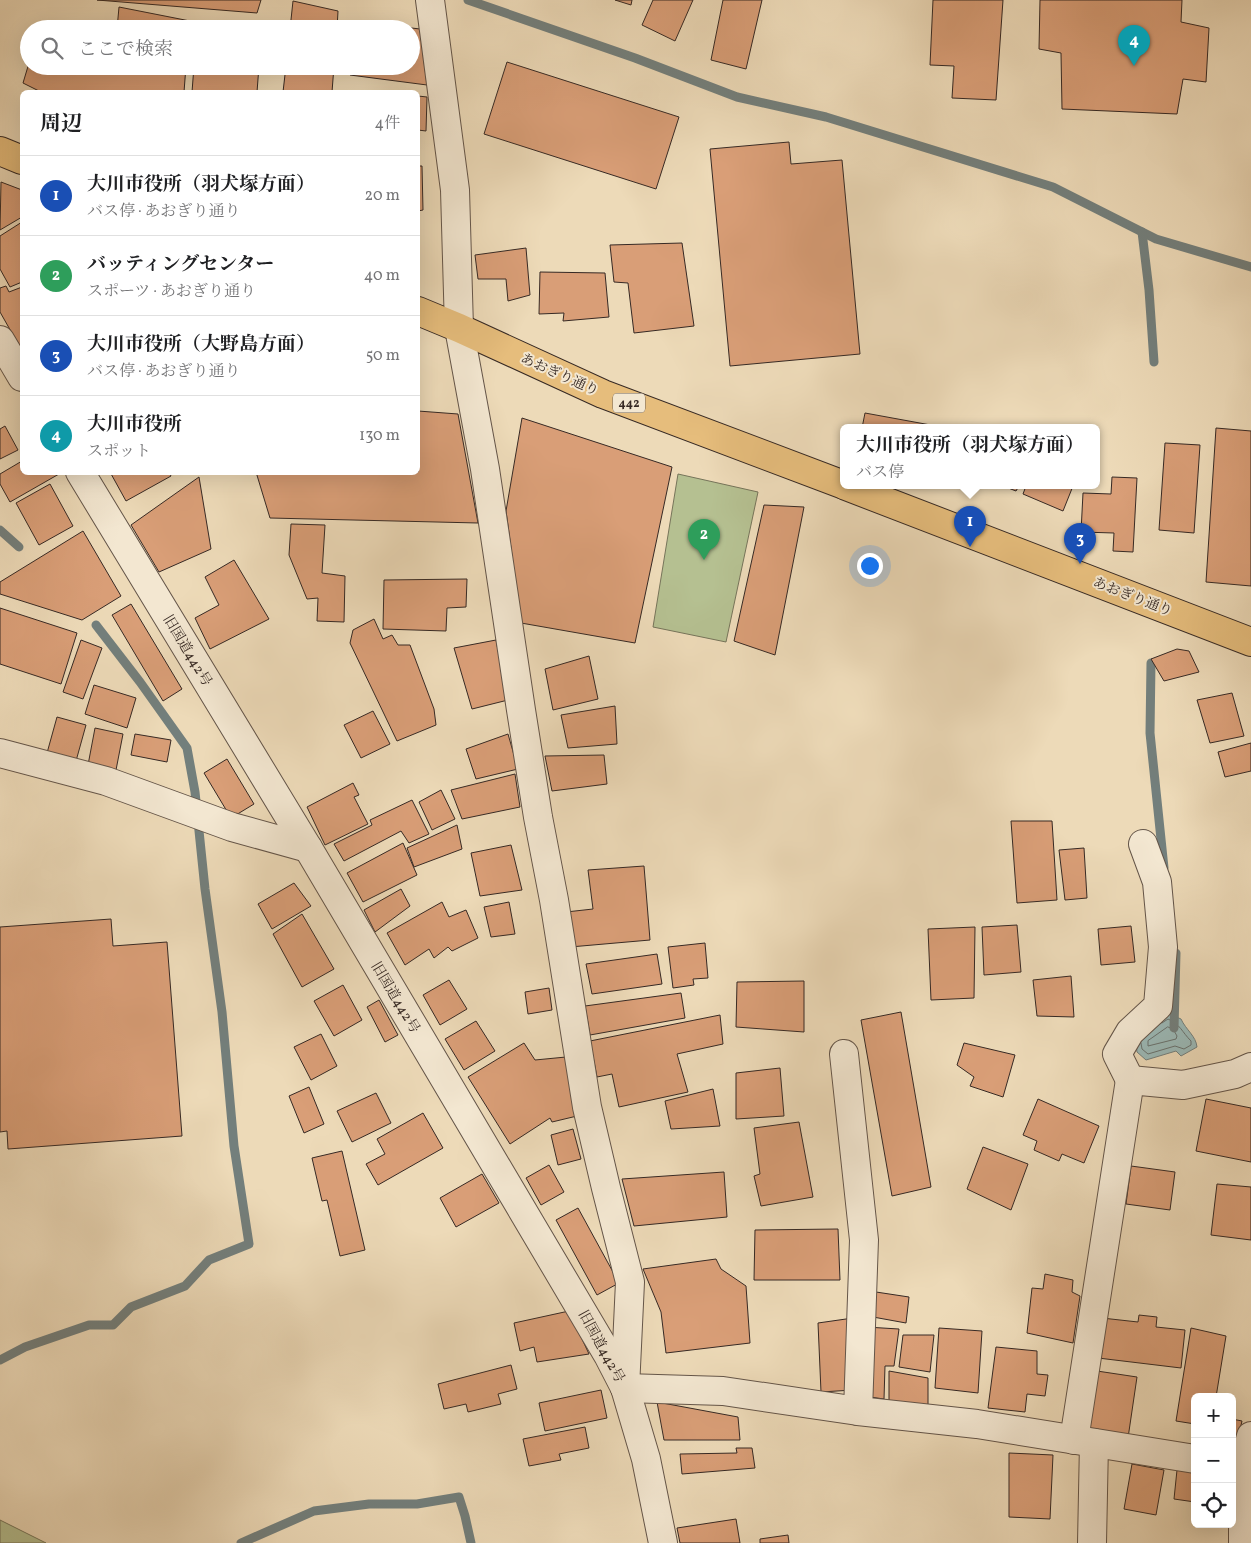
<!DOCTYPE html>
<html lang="ja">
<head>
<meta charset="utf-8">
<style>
	body { margin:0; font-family:Vollkorn,"Noto Serif JP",serif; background:#f6f6f6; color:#202124 }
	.controls { position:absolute; right:15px; bottom:15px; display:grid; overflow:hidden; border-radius:8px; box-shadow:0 5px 20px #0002 }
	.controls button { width:45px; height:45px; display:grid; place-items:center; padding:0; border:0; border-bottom:1px solid #e0e0e0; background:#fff; color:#202124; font:25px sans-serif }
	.you { position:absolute; left:869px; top:565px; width:18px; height:18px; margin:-12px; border:4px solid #fff; border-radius:50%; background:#1a73e8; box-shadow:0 0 0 8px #1a73e833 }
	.badge { display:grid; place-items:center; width:32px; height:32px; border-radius:50%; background:#0b8043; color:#fff; font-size:16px; font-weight:700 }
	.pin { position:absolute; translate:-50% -41px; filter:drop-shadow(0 1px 2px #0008) }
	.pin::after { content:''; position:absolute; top:26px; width:18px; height:15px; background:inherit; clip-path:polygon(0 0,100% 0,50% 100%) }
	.popup { position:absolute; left:840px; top:424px; width:260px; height:65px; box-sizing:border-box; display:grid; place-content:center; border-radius:8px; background:#fff; filter:drop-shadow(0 1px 4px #0005); font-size:16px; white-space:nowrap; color:#757577 }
	.popup b { font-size:19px; color:#202124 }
	.popup::after { content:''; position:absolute; left:50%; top:100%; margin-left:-10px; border:10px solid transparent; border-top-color:#fff }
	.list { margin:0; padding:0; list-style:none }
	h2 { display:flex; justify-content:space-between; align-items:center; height:65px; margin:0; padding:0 20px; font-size:21px }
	h2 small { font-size:16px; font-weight:400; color:#757577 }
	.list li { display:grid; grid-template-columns:32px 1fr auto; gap:15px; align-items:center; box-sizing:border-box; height:80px; padding:0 20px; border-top:1px solid #e0e0e0 }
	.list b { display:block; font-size:19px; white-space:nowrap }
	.list p { margin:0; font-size:16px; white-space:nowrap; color:#757577 }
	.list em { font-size:16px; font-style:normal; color:#757577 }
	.icon { flex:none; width:28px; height:28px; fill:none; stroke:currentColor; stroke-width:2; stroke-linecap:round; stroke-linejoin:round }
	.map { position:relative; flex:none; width:1251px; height:1543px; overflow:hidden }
	.search { position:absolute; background:#fff; box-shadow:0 5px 20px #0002; left:20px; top:20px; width:400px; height:55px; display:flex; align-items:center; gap:12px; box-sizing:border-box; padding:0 18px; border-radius:28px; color:#757577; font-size:19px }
	.panel { position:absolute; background:#fff; box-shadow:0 5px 20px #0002; left:20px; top:90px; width:400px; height:385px; border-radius:8px }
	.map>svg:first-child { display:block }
</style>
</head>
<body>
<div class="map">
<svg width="1251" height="1543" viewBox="0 0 1251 1543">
	<rect width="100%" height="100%" fill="#eddab8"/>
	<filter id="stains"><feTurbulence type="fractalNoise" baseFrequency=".004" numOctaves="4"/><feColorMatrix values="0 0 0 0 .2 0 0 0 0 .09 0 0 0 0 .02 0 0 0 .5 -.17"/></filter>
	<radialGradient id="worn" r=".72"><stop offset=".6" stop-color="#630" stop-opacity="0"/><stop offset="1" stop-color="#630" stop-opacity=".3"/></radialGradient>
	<g fill="#b5c091" stroke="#76745a">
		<polygon points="678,474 758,492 726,642 653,627"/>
		<polygon points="0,1520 46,1543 0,1543"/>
	</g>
	<path fill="#9bb9b7" stroke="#737f7c" d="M1167,1013L1181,1019C1186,1030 1196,1036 1197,1047L1181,1056L1176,1051L1146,1060L1137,1052L1135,1036Z"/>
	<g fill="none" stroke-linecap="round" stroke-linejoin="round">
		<g stroke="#68716e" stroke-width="1">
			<polygon points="1168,1027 1173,1029 1177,1036 1176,1039 1148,1046 1148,1041"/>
			<path d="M1141,1043L1142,1049L1148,1054L1175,1046L1184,1049L1191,1045V1041C1182,1032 1180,1024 1168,1019L1162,1023"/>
		</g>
		<g stroke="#737f7c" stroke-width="9">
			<polyline points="468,0 635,58 737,97 826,117 1053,187 1156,239 1251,267"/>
			<polyline points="1142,232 1149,290 1154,362"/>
			<polyline points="0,530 19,547"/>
			<polyline points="1151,663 1150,733 1164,868"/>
			<polyline points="1174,1028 1176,953"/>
			<polyline points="0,1360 25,1347 89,1325 113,1325 131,1307 185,1286 209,1260 249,1244 234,1146 222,1012 205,889 195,792 187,748 140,682 96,625"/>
			<polyline points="241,1543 314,1511 369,1504 417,1504 459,1497 465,1516 471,1543"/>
		</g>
	</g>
	<g fill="#d99e77" stroke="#362924">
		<polygon points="97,0 261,0 257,13"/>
		<polygon points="615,0 632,0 631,5"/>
		<polygon points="653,0 693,0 675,41 642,25"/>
		<polygon points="723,0 762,0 746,69 711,60"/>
		<polygon points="933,0 1003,0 996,100 952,98 954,66 930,65"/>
		<polygon points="1040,0 1182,0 1181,22 1209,28 1206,82 1183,79 1177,114 1062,109 1061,53 1039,49"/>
		<polygon points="293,1 338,11 337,29 290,29"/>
		<polygon points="119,7 190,21 189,29 117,29"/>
		<polygon points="353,21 420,29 427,85 350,75 350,66 411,66 411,29 353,29"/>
		<polygon points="197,23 261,25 261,29 197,29"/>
		<polygon points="507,62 679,117 656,189 484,134"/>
		<polygon points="29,63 29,66 186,66 184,92 41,92 23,83"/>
		<polygon points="194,66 259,66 257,92 192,92"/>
		<polygon points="286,66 334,66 332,92 283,92"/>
		<polygon points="418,96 427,97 426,131 418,130"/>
		<polygon points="789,142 791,164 842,160 860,354 730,366 710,149"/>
		<polygon points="418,166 422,166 423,210 418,211"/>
		<polygon points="1,182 22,190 22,217 0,230"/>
		<polygon points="22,222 22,282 10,287 0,269 0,236"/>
		<polygon points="682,243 694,326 634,333 628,283 614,282 610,245"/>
		<polygon points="526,248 530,295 508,301 506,279 478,279 475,255"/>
		<polygon points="540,272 605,273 609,317 563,321 564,313 539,314"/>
		<polygon points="6,286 9,292 22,287 21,349 0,312 0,288"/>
		<polygon points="418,411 458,414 478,523 270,518 256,472 418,472"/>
		<polygon points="865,413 947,428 862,428"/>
		<polygon points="522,418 672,467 635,643 521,623 506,511"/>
		<polygon points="5,426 18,450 0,459 0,429"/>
		<polygon points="1216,428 1251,431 1251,586 1206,582"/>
		<polygon points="1165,443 1200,445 1194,533 1159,530"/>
		<polygon points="22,461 22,472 58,472 59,474 10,502 0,484 0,474"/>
		<polygon points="110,472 169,472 171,476 126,501"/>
		<polygon points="199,477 211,549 159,572 131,525"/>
		<polygon points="1112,477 1137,478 1133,552 1113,551 1114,533 1081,532 1083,493 1111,494"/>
		<polygon points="50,484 73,526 39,545 16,503"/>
		<polygon points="1003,486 1019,486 1016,491"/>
		<polygon points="1026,486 1073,486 1063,511 1023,494"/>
		<polygon points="764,505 804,507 775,655 734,641"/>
		<polygon points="291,524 325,525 322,573 345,576 344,622 317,621 318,598 307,599 289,555"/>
		<polygon points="83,531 121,596 82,620 0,594 0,582"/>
		<polygon points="234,560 269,619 210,649 195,618 219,605 205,577"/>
		<polygon points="467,579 466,607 447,608 446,631 383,629 384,580"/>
		<polygon points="131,604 182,689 163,701 112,615"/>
		<polygon points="0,608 77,633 61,684 0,664"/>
		<polygon points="374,619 383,639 392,635 398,645 410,645 434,709 436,725 397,741 350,643 353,630"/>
		<polygon points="81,640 102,648 83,699 63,692"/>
		<polygon points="496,640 508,700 472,709 454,648"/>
		<polygon points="1177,649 1189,651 1199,672 1164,681 1151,659"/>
		<polygon points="589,656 598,699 553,710 545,669"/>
		<polygon points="94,685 136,698 127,728 85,714"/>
		<polygon points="1232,693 1244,736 1210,743 1197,700"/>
		<polygon points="615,706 617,744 568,748 561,715"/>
		<polygon points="373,711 390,744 361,758 344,725"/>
		<polygon points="57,717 86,725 76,761 47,753"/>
		<polygon points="95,728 123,734 116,770 88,765"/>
		<polygon points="135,734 171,740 167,762 131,755"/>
		<polygon points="508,734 518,769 476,779 466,749"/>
		<polygon points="1251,743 1251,771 1225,777 1218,752"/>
		<polygon points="604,755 607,784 552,791 545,756"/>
		<polygon points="227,759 254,804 231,818 204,773"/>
		<polygon points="515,774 520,807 462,819 451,790"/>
		<polygon points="353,783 359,795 354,797 368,824 325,845 307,807"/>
		<polygon points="441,790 455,819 432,830 419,802"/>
		<polygon points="412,800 429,834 409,843 401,831 344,861 334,844 372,825 370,820"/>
		<polygon points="1011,821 1052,821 1057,900 1017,903"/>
		<polygon points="457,825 462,849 414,867 407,848"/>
		<polygon points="403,843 417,875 363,902 347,873"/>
		<polygon points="511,845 522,890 480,896 471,853"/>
		<polygon points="1084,848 1087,898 1065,900 1059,850"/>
		<polygon points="644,866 650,940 570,947 566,912 593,909 588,870"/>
		<polygon points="294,883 311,906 272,929 258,904"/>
		<polygon points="401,889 410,906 375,932 364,910"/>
		<polygon points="442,902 449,917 466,910 478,938 452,951 448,947 434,958 429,949 405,965 387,933"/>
		<polygon points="509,902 515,934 491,937 484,907"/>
		<polygon points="302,914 334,969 302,987 273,934"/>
		<polygon points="111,919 113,946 167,942 182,1136 8,1149 7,1131 0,1132 0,927"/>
		<polygon points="1017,925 1021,972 984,975 982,927"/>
		<polygon points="1131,926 1135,962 1101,965 1098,929"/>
		<polygon points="975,927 974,998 931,1000 928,929"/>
		<polygon points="705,943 708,978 693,979 694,985 673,988 668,947"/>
		<polygon points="657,954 662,984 592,994 586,964"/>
		<polygon points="1071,976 1074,1017 1037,1016 1033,980"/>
		<polygon points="449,980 467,1009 440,1025 423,995"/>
		<polygon points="804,981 804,1032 736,1027 737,982"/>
		<polygon points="343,985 362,1020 334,1036 314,1001"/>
		<polygon points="549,988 552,1010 528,1014 525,992"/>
		<polygon points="681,993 685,1018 590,1035 585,1006"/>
		<polygon points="379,1000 398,1035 385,1042 367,1007"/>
		<polygon points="901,1012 931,1187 892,1196 861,1020"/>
		<polygon points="720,1015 723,1044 677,1054 688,1092 619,1107 612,1074 597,1077 590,1041"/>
		<polygon points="476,1021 495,1051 464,1070 445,1039"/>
		<polygon points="321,1034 337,1066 311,1080 294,1047"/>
		<polygon points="524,1043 535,1060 566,1057 577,1116 552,1122 550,1118 510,1144 468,1077"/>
		<polygon points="964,1043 1015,1055 1003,1097 970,1086 974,1077 957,1065"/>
		<polygon points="780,1068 784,1116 736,1119 736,1073"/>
		<polygon points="309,1087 324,1124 304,1133 289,1096"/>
		<polygon points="713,1089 720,1126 671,1129 665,1101"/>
		<polygon points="376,1093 391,1123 352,1142 337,1111"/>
		<polygon points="1038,1099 1099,1126 1084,1163 1062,1154 1059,1161 1034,1150 1037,1141 1023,1135"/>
		<polygon points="1206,1099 1251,1108 1251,1162 1196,1151"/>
		<polygon points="423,1113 443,1148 378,1185 366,1164 385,1154 377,1139"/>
		<polygon points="799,1122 813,1197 761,1206 754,1176 760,1174 754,1128"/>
		<polygon points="573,1129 581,1159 558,1165 551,1135"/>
		<polygon points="983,1147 1028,1164 1011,1210 967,1189"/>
		<polygon points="342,1151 365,1250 340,1256 327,1200 322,1201 312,1158"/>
		<polygon points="549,1165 564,1192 541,1205 526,1178"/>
		<polygon points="1131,1166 1175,1172 1170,1210 1126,1204"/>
		<polygon points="724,1172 727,1217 634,1226 622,1179"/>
		<polygon points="482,1174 499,1203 456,1227 440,1198"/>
		<polygon points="1217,1184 1251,1187 1251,1240 1211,1235"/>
		<polygon points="578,1208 619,1283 597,1295 556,1220"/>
		<polygon points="838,1229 840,1280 754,1280 755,1230"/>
		<polygon points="716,1259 721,1269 746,1286 750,1343 666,1353 661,1312 643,1269"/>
		<polygon points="1045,1274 1073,1280 1072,1292 1080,1296 1073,1343 1027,1333 1032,1288 1043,1289"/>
		<polygon points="876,1292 909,1297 906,1323 873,1317"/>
		<polygon points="569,1311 589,1354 537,1362 534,1347 520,1351 514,1323"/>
		<polygon points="1139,1315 1157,1317 1156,1327 1185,1330 1181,1368 1098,1358 1102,1318 1138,1322"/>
		<polygon points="853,1318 853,1390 821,1392 818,1323"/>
		<polygon points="866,1327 899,1329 894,1366 885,1366 884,1399 863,1396"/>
		<polygon points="939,1328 982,1331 978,1393 935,1388"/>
		<polygon points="1191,1328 1226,1336 1216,1397 1195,1397 1195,1424 1176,1421"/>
		<polygon points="903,1335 934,1335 930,1372 899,1367"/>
		<polygon points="996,1347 1037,1351 1037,1374 1048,1375 1045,1396 1027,1394 1025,1412 988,1408"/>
		<polygon points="511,1365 517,1389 498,1394 501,1404 468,1412 466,1404 444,1409 438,1384"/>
		<polygon points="889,1371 928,1378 928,1413 889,1406"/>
		<polygon points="1097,1371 1137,1377 1128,1438 1089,1431"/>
		<polygon points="601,1390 607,1418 545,1431 539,1403"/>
		<polygon points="657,1402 738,1417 740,1440 664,1440"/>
		<polygon points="1232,1419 1242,1421 1234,1455 1232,1454"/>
		<polygon points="585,1427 589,1448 559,1454 561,1460 529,1466 523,1439"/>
		<polygon points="736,1448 752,1448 755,1468 682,1474 680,1454 737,1453"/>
		<polygon points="1009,1453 1053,1455 1050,1519 1009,1517"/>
		<polygon points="1132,1464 1164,1470 1156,1515 1124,1509"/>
		<polygon points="1177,1470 1195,1472 1195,1502 1174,1499"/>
		<polygon points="736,1519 740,1543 680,1543 677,1528"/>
		<polygon points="788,1535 789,1543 760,1543 760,1539"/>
	</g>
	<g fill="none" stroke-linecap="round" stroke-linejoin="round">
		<g stroke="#645549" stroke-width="30">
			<g id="minor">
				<polyline points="430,0 455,190 459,328 485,469 521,710 538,817 554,900 587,1107 606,1188 630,1282 625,1388"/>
				<polyline points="0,340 22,377"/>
				<polyline points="80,472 308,848 608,1355 625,1388 646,1459 663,1543"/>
				<polyline points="0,753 106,781 232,827 308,848"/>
				<polyline points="844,1054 864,1240 858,1411"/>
				<polyline points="1130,1080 1117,1054 1130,1032 1158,1006 1163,947 1157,882 1143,844"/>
				<polyline points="625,1388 723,1391 858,1411 977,1424 1195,1459"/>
				<polyline points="1074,1440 1130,1080 1183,1085 1235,1074 1251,1067"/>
				<polyline points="1092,1543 1094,1443"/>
				<polyline points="1243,1543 1243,1466 1251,1436"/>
			</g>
		</g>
		<g stroke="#362924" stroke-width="30">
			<g id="highway">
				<polyline points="0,151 22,160"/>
				<polyline points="418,311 459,328 603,394 844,485"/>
				<polyline points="846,486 1251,642"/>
			</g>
		</g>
		<use href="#minor" stroke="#f3e7d1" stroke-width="28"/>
		<use href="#highway" stroke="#e6bd7c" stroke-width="28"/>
	</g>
	<g text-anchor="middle" stroke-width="4" stroke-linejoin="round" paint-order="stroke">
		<rect fill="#f3e7d1" stroke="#6f6258" stroke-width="1" x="613" y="393.5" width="32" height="19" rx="4"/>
		<g font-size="12" font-weight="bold" fill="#362924">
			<text x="629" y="407">442</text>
		</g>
		<g font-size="14" fill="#362924" stroke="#f3e7d1">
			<text transform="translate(560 374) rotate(24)" y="5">あおぎり通り</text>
			<text transform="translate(1133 596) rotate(21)" y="5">あおぎり通り</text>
			<text transform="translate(188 650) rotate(59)" y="5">旧国道442号</text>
			<text transform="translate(396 997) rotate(59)" y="5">旧国道442号</text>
			<text transform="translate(602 1346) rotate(61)" y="5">旧国道442号</text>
		</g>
	</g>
	<rect width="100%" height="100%" filter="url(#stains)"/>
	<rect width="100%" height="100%" fill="url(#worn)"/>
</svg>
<div class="controls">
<button>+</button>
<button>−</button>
<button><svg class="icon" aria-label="locate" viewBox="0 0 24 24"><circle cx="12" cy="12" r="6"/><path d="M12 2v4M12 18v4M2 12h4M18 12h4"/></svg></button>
</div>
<div class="you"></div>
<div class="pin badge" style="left:970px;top:547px;background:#1a4fb4">1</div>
<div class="popup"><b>大川市役所（羽犬塚方面）</b>バス停</div>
<div class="pin badge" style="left:704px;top:560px;background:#2e9e5b">2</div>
<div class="pin badge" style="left:1080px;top:564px;background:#1a4fb4">3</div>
<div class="pin badge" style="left:1134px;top:66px;background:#0f9aa8">4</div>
<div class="search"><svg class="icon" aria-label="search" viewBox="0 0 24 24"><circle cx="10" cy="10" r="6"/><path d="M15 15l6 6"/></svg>ここで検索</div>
<section class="panel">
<h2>周辺<small>4件</small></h2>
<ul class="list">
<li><span class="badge" style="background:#1a4fb4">1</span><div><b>大川市役所（羽犬塚方面）</b><p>バス停 · あおぎり通り</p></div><em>20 m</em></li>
<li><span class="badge" style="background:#2e9e5b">2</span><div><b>バッティングセンター</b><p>スポーツ · あおぎり通り</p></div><em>40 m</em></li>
<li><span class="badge" style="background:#1a4fb4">3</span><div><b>大川市役所（大野島方面）</b><p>バス停 · あおぎり通り</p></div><em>50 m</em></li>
<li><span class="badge" style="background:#0f9aa8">4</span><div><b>大川市役所</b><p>スポット</p></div><em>130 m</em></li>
</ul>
</section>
</div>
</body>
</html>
